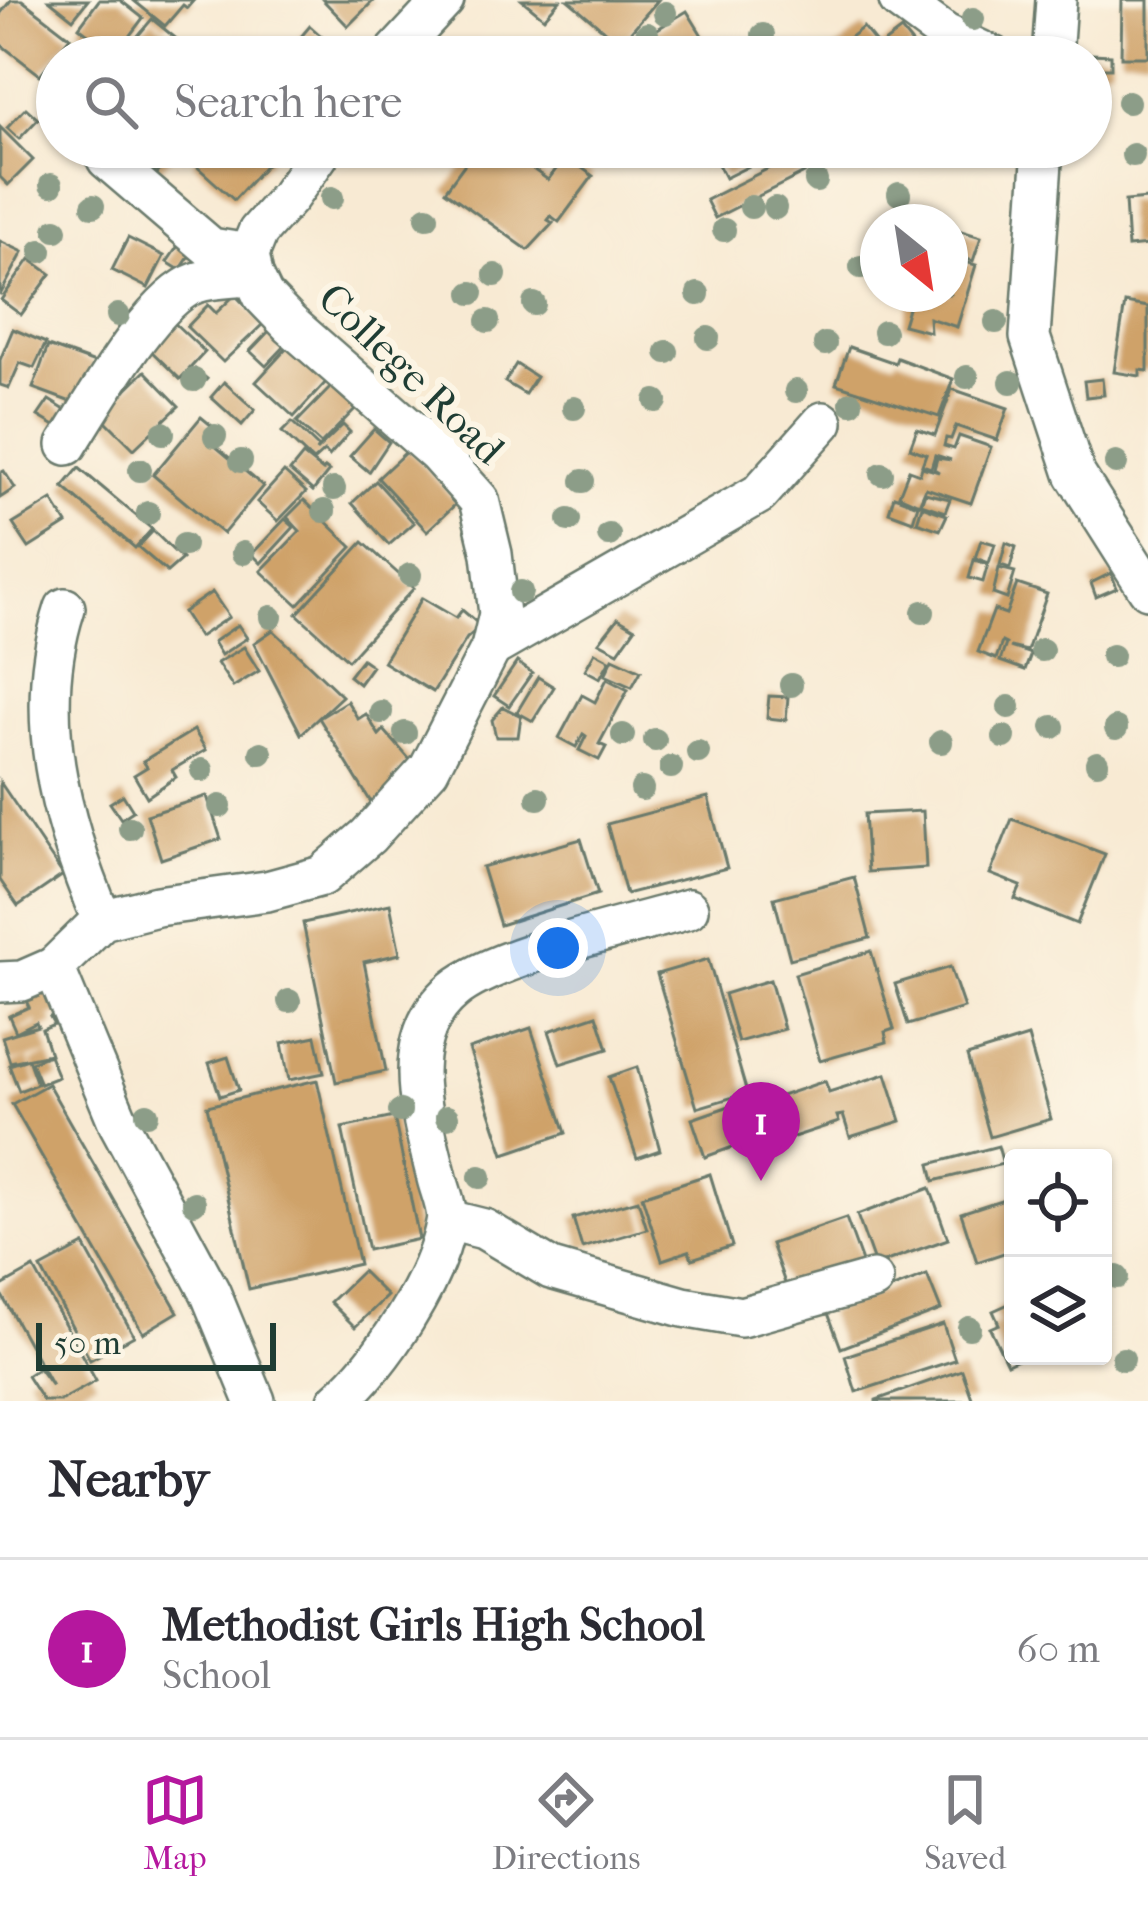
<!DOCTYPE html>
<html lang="en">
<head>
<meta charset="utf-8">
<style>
	body { margin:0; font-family:"IM FELL French Canon",serif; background:#f2f2f3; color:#2b2b33 }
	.controls { position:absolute; right:36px; bottom:36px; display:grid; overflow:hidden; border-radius:12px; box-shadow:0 3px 9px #0004 }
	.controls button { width:108px; height:108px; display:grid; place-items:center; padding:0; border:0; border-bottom:3px solid #e1e1e2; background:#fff; color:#2b2b33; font:60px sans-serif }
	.compass { position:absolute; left:860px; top:204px; width:108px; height:108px; border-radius:50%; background:#fff; box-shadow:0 3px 9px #0004; rotate:150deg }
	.scale { position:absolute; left:36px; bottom:30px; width:240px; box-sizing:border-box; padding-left:12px; border:6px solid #1f3d34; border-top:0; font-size:33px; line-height:42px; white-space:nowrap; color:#1f3d34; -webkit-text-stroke:9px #fcf5e5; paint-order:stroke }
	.you { position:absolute; left:558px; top:948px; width:42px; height:42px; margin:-30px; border:9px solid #fff; border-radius:50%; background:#1a73e8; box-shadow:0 0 0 18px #1a73e833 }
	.badge { display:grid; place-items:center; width:78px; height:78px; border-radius:50%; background:#b5179e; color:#fff; font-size:39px; font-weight:700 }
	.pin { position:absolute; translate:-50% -99px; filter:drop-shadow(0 3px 6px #0008) }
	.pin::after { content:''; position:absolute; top:63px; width:42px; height:36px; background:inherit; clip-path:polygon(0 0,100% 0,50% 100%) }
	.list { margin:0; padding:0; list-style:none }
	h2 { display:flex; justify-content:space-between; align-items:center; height:156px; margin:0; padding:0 48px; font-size:51px }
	h2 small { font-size:39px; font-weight:400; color:#7c7c81 }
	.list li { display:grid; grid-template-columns:78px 1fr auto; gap:36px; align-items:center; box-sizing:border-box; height:180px; padding:0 48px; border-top:3px solid #e1e1e2 }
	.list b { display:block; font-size:45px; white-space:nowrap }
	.list p { margin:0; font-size:39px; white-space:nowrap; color:#7c7c81 }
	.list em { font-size:39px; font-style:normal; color:#7c7c81 }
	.icon { flex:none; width:66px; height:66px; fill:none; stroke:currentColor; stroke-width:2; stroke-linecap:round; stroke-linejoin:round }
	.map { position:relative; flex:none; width:1148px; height:1401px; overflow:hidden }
	.search { position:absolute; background:#fff; box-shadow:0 3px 9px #0004; left:36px; right:36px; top:36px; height:132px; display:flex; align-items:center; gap:30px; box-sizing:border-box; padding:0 42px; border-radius:66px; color:#7c7c81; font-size:45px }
	.sheet { height:336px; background:#fff }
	nav { display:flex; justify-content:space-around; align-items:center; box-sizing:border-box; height:168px; border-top:3px solid #e1e1e2; background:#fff; font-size:33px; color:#7c7c81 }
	nav a { display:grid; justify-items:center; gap:6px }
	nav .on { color:#b5179e }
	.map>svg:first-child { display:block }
</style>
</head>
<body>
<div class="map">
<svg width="1148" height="1401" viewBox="0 0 1148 1401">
	<rect width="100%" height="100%" fill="#fcf5e5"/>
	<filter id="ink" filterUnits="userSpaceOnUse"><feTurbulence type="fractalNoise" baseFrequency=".00833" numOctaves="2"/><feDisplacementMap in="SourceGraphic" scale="24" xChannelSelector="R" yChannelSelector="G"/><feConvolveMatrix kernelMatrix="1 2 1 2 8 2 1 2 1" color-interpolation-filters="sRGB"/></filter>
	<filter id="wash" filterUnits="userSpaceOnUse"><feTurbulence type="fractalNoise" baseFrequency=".004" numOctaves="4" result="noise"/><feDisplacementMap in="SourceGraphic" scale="48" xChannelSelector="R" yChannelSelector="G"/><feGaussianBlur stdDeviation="2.7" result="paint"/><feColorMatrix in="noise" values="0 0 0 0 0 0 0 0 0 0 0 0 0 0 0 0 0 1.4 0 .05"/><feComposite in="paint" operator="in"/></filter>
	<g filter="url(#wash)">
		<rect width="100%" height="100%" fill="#f8ead3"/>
		<g id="blocks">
			<g fill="#cfa269">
				<polygon points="11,0 22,0 70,37 40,75 0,44 0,14"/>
				<polygon points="49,0 88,0 73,19"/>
				<polygon points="99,0 120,0 143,18 115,55 79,27"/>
				<polygon points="133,0 194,0 187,8 183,5 165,26"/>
				<polygon points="323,0 374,0 348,26"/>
				<polygon points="522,0 560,0 544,18"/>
				<polygon points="568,0 658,0 620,44"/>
				<polygon points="1122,0 1148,0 1148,57 1121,57"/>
				<polygon points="687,11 706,42 681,57 666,57 651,33"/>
				<polygon points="152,19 179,41 165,57 120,57"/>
				<polygon points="310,26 345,57 271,57 281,45 288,52"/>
				<polygon points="863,27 879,47 901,30 914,46 900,57 825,57"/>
				<polygon points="1091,54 1111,55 1111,68 1091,68"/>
				<polygon points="26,108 38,119 19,139 7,128"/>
				<polygon points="0,127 33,160 8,185 0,177"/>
				<polygon points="124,147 180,147 157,174"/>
				<polygon points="208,147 258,147 271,159 234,200 193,163"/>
				<polygon points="477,147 502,147 548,180 566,156 593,176 559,222 551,216 548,220 553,223 528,250 445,191"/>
				<polygon points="709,147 787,147 725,178"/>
				<polygon points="813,147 843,147 845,151 823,164"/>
				<polygon points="795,155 804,173 715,218 706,200"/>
				<polygon points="1148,199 1148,245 1128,247 1125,201"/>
				<polygon points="898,202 933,215 930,222 890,222"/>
				<polygon points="961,231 981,237 973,261 953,255"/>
				<polygon points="128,238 164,256 148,288 112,270"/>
				<polygon points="0,241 23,252 0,295"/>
				<polygon points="180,243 193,251 180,270 167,262"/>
				<polygon points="950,258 976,265 957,327 929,318 930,332 903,325 912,294 950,294"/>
				<polygon points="30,259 51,274 21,315 1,300"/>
				<polygon points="235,295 263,324 223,362 187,327 208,305 216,313"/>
				<polygon points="1125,303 1148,307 1148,371 1140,370 1140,376 1114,372"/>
				<polygon points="169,318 205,352 180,379 144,344"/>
				<polygon points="13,329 46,343 34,368 20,363 9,388 0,385 0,360"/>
				<polygon points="271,329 287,344 266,366 250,351"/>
				<polygon points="48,346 95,363 79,405 33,388"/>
				<polygon points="288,347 326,382 294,417 256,382"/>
				<polygon points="849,347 895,363 897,358 953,379 939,417 836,384"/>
				<polygon points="516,364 536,377 525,394 505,382"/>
				<polygon points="195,369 207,379 197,390 185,380"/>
				<polygon points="145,371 179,406 134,449 100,415"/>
				<polygon points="1102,379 1104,395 1086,397 1084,381"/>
				<polygon points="224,382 255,410 242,425 211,397"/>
				<polygon points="331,387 355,409 321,444 297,422"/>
				<polygon points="952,389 1008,408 997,440 956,426 951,439 946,438 944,446 954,449 959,436 991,447 971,503 926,488 919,504 899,495 909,470 920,474 922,467 939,472 934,469 937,458 951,460 935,455 931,468 922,465 926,454 910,448 917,429 935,435"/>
				<polygon points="49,400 73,415 63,431 38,416"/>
				<polygon points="201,417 223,435 214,445 263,486 223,534 153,475"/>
				<polygon points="292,422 318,447 316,451 343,425 350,432 329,456 324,451 313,461 282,432"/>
				<polygon points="374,429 389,442 369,472 350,456"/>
				<polygon points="408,450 457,503 427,531 378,478"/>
				<polygon points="303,455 323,471 325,468 329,471 313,491 290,471"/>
				<polygon points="79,468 152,529 135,548 63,487"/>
				<polygon points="4,471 15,488 0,498 0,473"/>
				<polygon points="284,472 306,492 278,521 257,502"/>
				<polygon points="376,481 414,523 389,545 352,503"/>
				<polygon points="925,493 950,499 945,512 921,504"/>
				<polygon points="894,496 918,505 913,521 889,512"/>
				<polygon points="52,500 67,524 29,548 13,524"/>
				<polygon points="304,500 352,547 298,605 261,571 300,531 287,517"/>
				<polygon points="922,506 947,515 940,530 917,522"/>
				<polygon points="285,519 294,527 261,563 252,554"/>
				<polygon points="153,531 182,559 167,572 138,547"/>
				<polygon points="981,540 995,544 989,563 975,558"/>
				<polygon points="363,542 414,588 348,660 297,614"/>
				<polygon points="1006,543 1016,547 1010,568 1000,565"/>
				<polygon points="974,560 988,564 983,582 969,578"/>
				<polygon points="999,568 1015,572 1007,599 993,594"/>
				<polygon points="1111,573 1117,588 1096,597 1091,583"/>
				<polygon points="1017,584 1047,594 1027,651 1010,647 1031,654 1025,670 1000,661 1006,644 1002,642 996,659 978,652 994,610 1006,614"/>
				<polygon points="212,592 229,617 199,637 183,612"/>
				<polygon points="422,598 456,618 462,610 481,626 467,638 433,692 383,662"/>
				<polygon points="618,618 635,628 618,652 599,642"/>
				<polygon points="238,625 247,638 221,655 213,642"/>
				<polygon points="273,630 342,696 301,734 254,643"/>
				<polygon points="244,647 259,671 233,687 217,663"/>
				<polygon points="595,652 610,660 600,678 585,670"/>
				<polygon points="613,658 641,671 632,687 605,675"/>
				<polygon points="362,659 372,666 359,684 349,676"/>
				<polygon points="517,662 532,673 509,706 494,696"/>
				<polygon points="538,677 554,687 533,721 517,712"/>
				<polygon points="607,679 628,690 599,744 606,747 599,760 579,750 586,736 583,734 576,747 559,738 582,695 595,702"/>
				<polygon points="769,696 788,697 786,720 767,718"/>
				<polygon points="347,701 358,719 366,714 379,735 384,730 411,761 393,777 401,790 374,807 319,718"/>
				<polygon points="503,707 521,716 518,737 496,737 492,720"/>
				<polygon points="194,730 206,750 172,770 176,777 147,797 134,775 147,767 143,761"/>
				<polygon points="0,782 63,875 18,906 0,880"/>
				<polygon points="123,795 133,811 121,819 110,803"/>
				<polygon points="207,796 221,839 161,859 147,815"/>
				<polygon points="708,797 727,868 626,894 607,824"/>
				<polygon points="923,811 926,868 868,872 864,814"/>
				<polygon points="1012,819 1105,854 1077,924 1015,899 1021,886 990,874"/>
				<polygon points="581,839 598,894 500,925 482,867"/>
				<polygon points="854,877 870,938 790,959 774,898"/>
				<polygon points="390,904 400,954 364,962 386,1071 336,1082 303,923"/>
				<polygon points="871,951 894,1029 885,1032 887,1042 820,1061 795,974"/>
				<polygon points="708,959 747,1093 697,1108 657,974"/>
				<polygon points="950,967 964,1008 908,1025 895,984"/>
				<polygon points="770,980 784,1029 738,1042 724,994"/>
				<polygon points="33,981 64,1010 50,1017 54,1024 42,1029 50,1054 10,1062 2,1037 38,1026 36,1022 16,1032 9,1016 29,1007 22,992"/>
				<polygon points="597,1015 608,1049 560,1064 549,1031"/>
				<polygon points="531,1028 566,1133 504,1154 469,1049"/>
				<polygon points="316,1036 324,1073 289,1080 282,1043"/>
				<polygon points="1028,1037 1051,1119 990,1137 967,1056"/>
				<polygon points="49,1055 58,1077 40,1084 31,1062"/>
				<polygon points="228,1057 239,1090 220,1096 209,1063"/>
				<polygon points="28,1059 37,1084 19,1091 9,1065"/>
				<polygon points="637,1067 660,1150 637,1158 609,1077"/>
				<polygon points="886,1074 901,1121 850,1137 843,1115 837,1116 839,1122 760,1148 746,1108 825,1081 829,1092"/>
				<polygon points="317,1080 359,1264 249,1289 207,1106"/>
				<polygon points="48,1084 178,1312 143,1333 12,1104"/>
				<polygon points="738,1103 740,1110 744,1109 755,1139 705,1157 692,1119"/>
				<polygon points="394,1117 419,1239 368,1250 342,1128"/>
				<polygon points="998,1146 1003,1164 934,1181 930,1164"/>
				<polygon points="710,1174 732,1246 692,1259 689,1251 662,1260 642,1196"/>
				<polygon points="930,1188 948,1239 875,1265 857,1215"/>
				<polygon points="1013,1196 1013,1250 977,1262 961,1213"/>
				<polygon points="638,1200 647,1229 582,1248 573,1218"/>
				<polygon points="846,1218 865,1270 790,1297 771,1244"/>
				<polygon points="84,1245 134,1336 90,1360 41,1268"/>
				<polygon points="34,1268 96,1381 60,1401 43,1401 27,1376 39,1368 52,1386 0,1292 0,1287"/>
				<polygon points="362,1271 387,1296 355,1327 330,1302"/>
				<polygon points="927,1275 941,1310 841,1348 828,1313"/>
				<polygon points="1013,1302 1013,1356 1025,1356 1007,1364 990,1328 999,1324 993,1311"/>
				<polygon points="943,1324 955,1360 856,1392 845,1356"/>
				<polygon points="962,1370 973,1401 876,1401 876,1400"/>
			</g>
		</g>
	</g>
	<g filter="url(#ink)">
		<use href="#blocks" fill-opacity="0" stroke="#6b7a6c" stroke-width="3"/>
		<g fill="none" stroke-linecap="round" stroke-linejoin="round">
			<g stroke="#6b7a6c" stroke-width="44">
				<g id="minor">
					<polyline points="899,0 945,34 994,57"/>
					<polyline points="391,57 444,0"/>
					<polyline points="1052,57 1056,0"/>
					<polyline points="1043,147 1030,337 1075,474 1148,589"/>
					<polyline points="107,159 211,248 249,254"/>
					<path d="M67,445C93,405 152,298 196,283C213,277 236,278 253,275"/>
					<path d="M65,608C31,713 60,821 102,920"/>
					<polyline points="491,648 759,494 823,422"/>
					<polyline points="0,982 22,981 54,967"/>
					<polyline points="448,1220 484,1229 551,1269 683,1307 741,1317 873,1280"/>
					<polyline points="255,1401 210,1292 119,1124 54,967 102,920 157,906 267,891 322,876 368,836 429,769 491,648 499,614 492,554 479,500 437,453 291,325 263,296 253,275 249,254 258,232 289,197 324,147"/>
					<path d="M338,1401C382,1363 436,1280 446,1223C449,1210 440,1191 437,1178C422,1116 396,1038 454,990C496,955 631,926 688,909"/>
				</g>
			</g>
			<use href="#minor" stroke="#fff" stroke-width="39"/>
		</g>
		<g fill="#8c9d88">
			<circle cx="665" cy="13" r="12"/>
			<circle cx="973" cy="19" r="12"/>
			<circle cx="647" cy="34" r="12"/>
			<circle cx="763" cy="35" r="12"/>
			<circle cx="1128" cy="102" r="12"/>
			<circle cx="1133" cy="155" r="12"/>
			<circle cx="816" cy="181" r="12"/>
			<circle cx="51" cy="185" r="12"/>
			<circle cx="899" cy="194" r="12"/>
			<circle cx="332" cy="198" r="12"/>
			<circle cx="93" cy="206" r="12"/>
			<circle cx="751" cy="207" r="12"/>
			<circle cx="775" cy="208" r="12"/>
			<circle cx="427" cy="217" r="12"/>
			<circle cx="56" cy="230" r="12"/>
			<circle cx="724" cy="230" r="12"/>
			<circle cx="41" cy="251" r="12"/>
			<circle cx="861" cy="267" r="12"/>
			<circle cx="495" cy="275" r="12"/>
			<circle cx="472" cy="293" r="12"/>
			<circle cx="698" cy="294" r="12"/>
			<circle cx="534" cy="304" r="12"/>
			<circle cx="118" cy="315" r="12"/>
			<circle cx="488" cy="321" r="12"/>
			<circle cx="996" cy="322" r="12"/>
			<circle cx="884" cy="332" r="12"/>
			<circle cx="708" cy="338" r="12"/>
			<circle cx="825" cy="344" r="12"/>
			<circle cx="667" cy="352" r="12"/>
			<circle cx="967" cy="377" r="12"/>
			<circle cx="194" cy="380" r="12"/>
			<circle cx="1011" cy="382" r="12"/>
			<circle cx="796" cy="391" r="12"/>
			<circle cx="656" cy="401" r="12"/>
			<circle cx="851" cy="403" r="12"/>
			<circle cx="574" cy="408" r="12"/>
			<circle cx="163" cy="433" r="12"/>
			<circle cx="215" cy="436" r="12"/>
			<circle cx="241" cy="461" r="12"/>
			<circle cx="1116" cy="463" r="12"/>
			<circle cx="140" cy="470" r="12"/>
			<circle cx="882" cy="474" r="12"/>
			<circle cx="583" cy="481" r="12"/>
			<circle cx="334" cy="489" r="12"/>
			<circle cx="324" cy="511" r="12"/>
			<circle cx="148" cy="513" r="12"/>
			<circle cx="569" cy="520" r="12"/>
			<circle cx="609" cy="535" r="12"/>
			<circle cx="184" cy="545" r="12"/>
			<circle cx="243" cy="553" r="12"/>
			<circle cx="410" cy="575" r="12"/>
			<circle cx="521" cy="592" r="12"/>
			<circle cx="923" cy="612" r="12"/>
			<circle cx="271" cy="617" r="12"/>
			<circle cx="1042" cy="650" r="12"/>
			<circle cx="1112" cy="656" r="12"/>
			<circle cx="791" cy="685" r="12"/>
			<circle cx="1009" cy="707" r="12"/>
			<circle cx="381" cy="712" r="12"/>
			<circle cx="1053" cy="727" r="12"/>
			<circle cx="1116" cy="728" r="12"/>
			<circle cx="405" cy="733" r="12"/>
			<circle cx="623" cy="735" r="12"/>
			<circle cx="1004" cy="737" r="12"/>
			<circle cx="655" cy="740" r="12"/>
			<circle cx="941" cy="742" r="12"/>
			<circle cx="698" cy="752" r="12"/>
			<circle cx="261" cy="753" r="12"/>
			<circle cx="1097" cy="763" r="12"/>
			<circle cx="671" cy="767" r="12"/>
			<circle cx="202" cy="770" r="12"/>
			<circle cx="642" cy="789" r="12"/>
			<circle cx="538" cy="798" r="12"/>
			<circle cx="220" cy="806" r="12"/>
			<circle cx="130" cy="828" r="12"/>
			<circle cx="289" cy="1001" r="12"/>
			<circle cx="400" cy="1111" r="12"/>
			<circle cx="147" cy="1114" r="12"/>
			<circle cx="447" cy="1117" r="12"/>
			<circle cx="480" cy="1177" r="12"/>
			<circle cx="194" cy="1203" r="12"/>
			<circle cx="1117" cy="1277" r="12"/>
			<circle cx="969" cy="1328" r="12"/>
			<circle cx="1123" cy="1359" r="12"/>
		</g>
	</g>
	<g text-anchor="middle" stroke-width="12" stroke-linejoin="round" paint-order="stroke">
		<g font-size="42" fill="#1f3d34" stroke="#fcf5e5">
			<text transform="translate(412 373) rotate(44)" y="15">College Road</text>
		</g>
	</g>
</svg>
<div class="controls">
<button><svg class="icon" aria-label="locate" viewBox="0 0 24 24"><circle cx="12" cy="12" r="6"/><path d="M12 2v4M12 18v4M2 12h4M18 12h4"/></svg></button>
<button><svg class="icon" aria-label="layers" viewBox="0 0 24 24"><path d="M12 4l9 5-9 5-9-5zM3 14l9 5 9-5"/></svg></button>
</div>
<svg class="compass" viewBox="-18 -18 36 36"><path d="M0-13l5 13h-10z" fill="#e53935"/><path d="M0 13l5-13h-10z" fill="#7c7c81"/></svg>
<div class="scale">50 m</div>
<div class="you"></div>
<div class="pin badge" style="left:761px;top:1181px">1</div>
<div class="search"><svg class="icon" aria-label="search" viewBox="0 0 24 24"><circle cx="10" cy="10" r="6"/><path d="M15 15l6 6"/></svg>Search here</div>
</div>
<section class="sheet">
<h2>Nearby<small></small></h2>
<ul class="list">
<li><span class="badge">1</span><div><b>Methodist Girls High School</b><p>School</p></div><em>60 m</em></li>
</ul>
</section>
<nav>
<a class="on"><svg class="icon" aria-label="map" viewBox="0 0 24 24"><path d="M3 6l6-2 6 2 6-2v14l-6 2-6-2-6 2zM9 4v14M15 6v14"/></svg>Map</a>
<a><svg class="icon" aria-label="directions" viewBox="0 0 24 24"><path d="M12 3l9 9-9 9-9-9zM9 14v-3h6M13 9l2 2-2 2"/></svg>Directions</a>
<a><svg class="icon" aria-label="saved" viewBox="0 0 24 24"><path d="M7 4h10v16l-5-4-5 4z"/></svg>Saved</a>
</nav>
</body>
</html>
